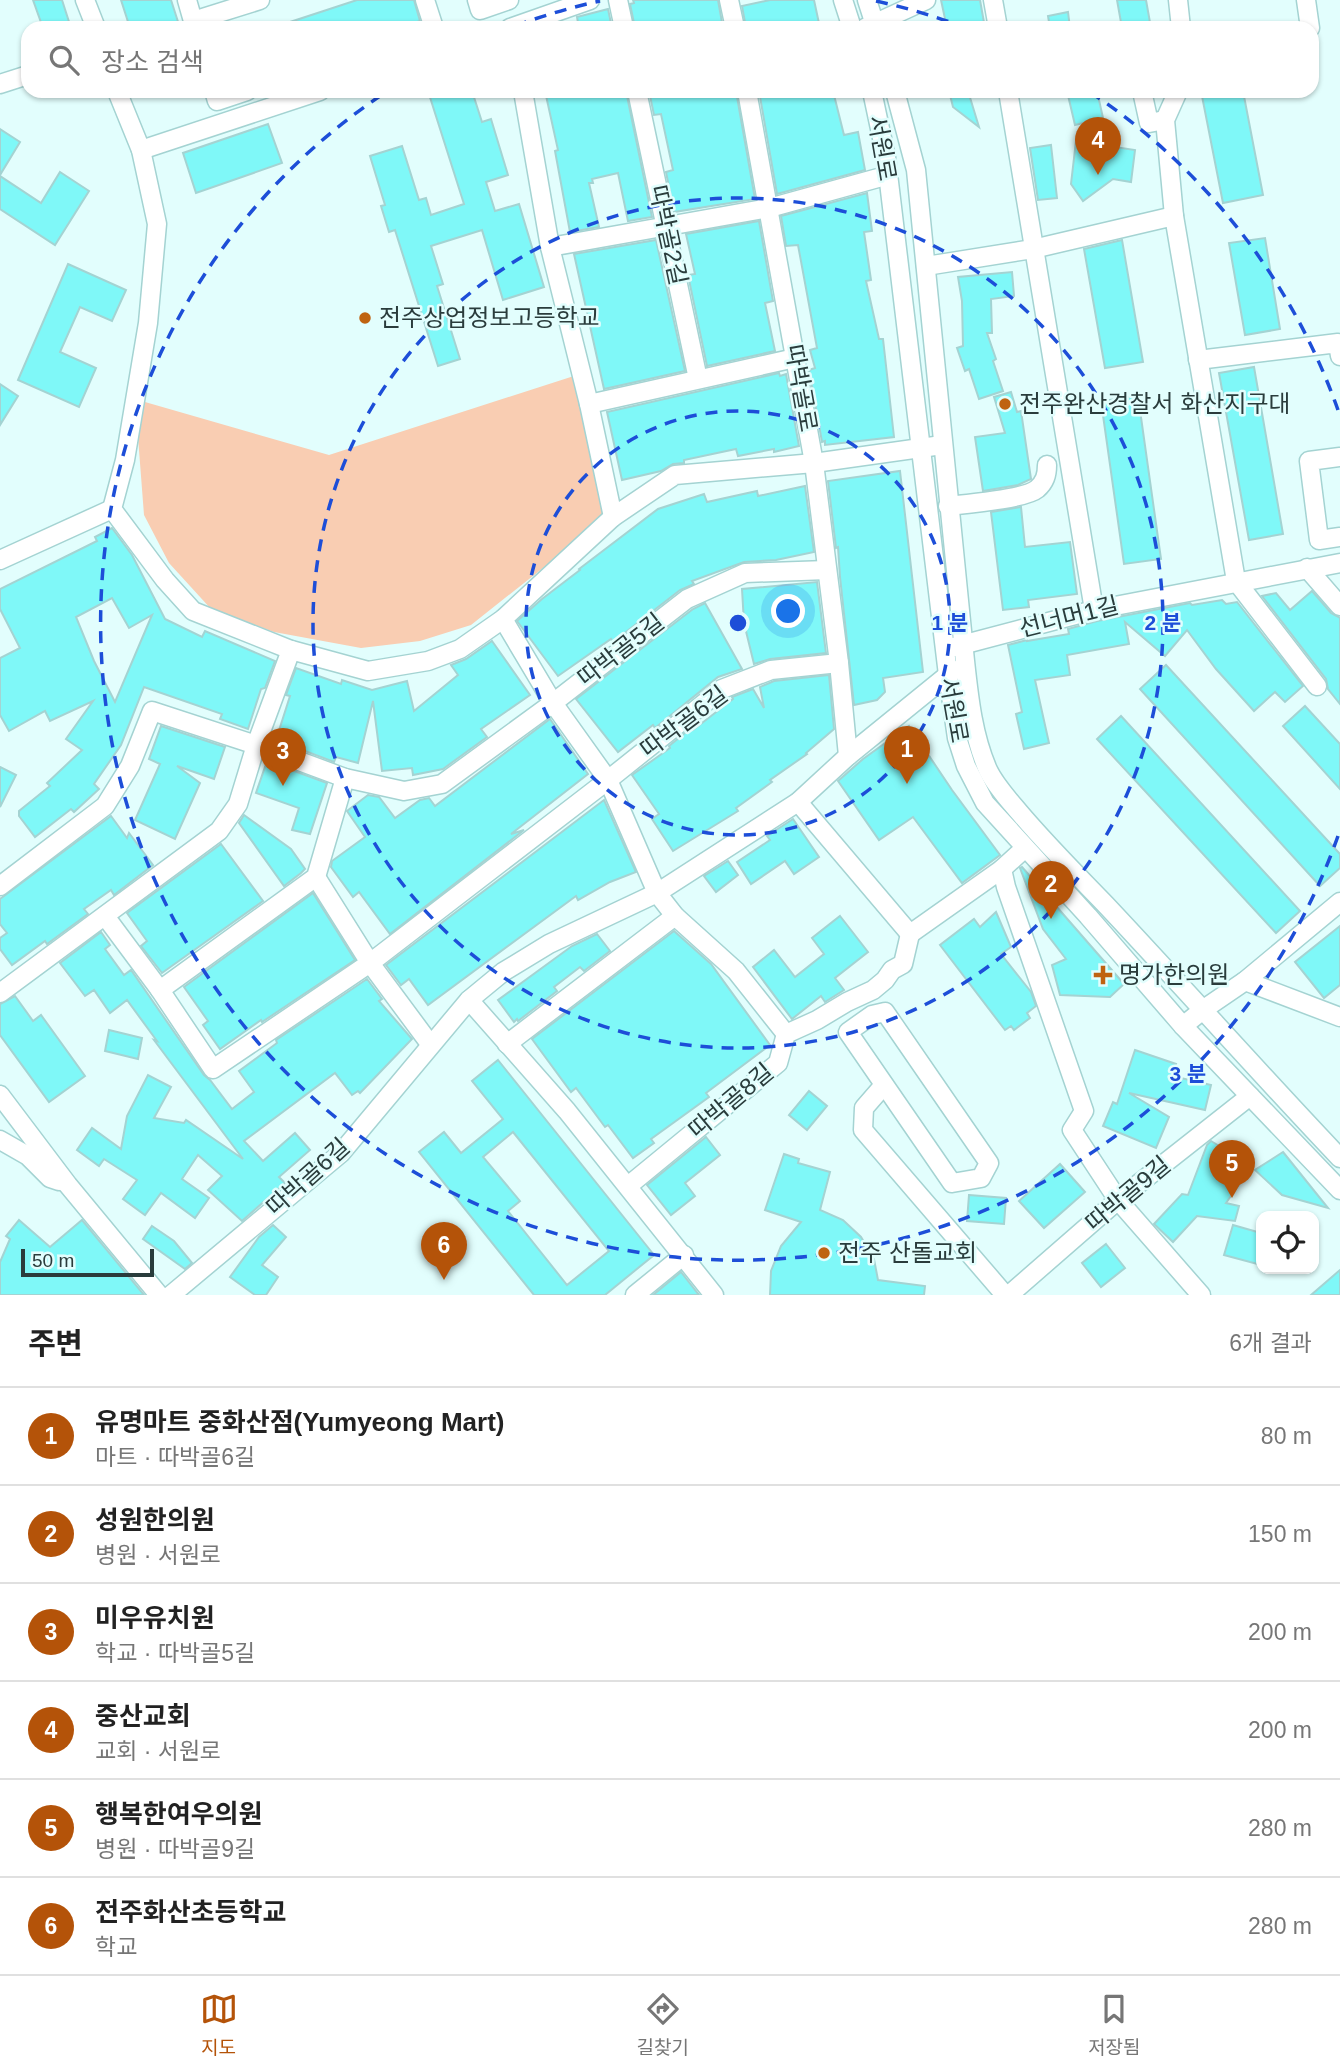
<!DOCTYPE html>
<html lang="ko">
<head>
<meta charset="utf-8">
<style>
	body { margin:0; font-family:Helvetica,"Noto Sans KR",sans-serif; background:#f2f2f2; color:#222 }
	.controls { position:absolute; right:21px; bottom:21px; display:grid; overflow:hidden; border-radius:14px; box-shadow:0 2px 5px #0004 }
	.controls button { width:63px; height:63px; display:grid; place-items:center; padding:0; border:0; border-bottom:2px solid #e0e0e0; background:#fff; color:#222; font:35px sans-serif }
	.scale { position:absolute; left:21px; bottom:18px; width:133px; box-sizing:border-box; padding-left:7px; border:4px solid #2a3c3c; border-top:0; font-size:19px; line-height:24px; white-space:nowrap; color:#2a3c3c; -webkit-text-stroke:5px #e2fefd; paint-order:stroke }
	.you { position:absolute; left:789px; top:612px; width:24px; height:24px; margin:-18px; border:5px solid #fff; border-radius:50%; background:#1a73e8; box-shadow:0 0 0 10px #1a73e833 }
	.badge { display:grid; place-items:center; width:46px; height:46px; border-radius:50%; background:#b45309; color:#fff; font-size:23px; font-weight:700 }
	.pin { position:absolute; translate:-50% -58px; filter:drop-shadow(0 2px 4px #0008) }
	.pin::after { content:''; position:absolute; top:37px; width:24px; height:21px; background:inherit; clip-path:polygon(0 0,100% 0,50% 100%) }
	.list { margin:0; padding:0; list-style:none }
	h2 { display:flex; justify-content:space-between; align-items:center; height:91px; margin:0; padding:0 28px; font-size:30px }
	h2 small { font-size:23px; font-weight:400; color:#767676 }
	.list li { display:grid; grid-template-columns:46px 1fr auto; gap:21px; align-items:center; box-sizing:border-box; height:98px; padding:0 28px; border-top:2px solid #e0e0e0 }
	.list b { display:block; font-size:26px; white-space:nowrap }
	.list p { margin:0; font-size:23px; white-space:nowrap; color:#767676 }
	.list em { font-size:23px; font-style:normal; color:#767676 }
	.icon { flex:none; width:38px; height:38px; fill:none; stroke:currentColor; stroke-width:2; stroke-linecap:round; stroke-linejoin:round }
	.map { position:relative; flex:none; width:1340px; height:1295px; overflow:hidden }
	.search { position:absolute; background:#fff; box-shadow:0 2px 5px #0004; left:21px; right:21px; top:21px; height:77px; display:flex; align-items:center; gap:18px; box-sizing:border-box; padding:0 24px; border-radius:21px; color:#767676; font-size:26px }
	.sheet { height:679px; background:#fff }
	nav { display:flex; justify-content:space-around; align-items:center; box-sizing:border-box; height:98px; border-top:2px solid #e0e0e0; background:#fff; font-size:19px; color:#767676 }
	nav a { display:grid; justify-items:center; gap:4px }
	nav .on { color:#b45309 }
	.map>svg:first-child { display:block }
</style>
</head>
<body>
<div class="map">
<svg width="1340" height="1295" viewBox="0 0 1340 1295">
	<rect width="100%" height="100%" fill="#e2fefd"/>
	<polygon fill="#f9cdb2" points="577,375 606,518 471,625 420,641 361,648 274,632 211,609 169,563 144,515 138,437 145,402 329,455"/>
	<g fill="#7ff8f8" stroke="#a4d3d2" stroke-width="2" fill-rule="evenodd">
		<polygon points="33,0 62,0 71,28 43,28"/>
		<polygon points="121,0 171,0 180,28 130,28"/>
		<polygon points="357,0 414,0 420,21 399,28 282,28 281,25"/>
		<polygon points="633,0 718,0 723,28 635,28 630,4 634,3"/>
		<polygon points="770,0 814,0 820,28 746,28 742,6"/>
		<polygon points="941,0 980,0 985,28 947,28"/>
		<polygon points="1117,0 1146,0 1151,28 1122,28"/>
		<polygon points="608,9 612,28 579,28 577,17"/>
		<polygon points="1068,12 1070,28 1050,28 1048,16"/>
		<polygon points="428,91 472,91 482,122 491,119 508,175 486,182 495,211 519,204 544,287 503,300 482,230 431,246 443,284 437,286 460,359 438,366 395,230 389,232 381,206 385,205 370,156 402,146 419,200 426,198 431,215 464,204"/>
		<polygon points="545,91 626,91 652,217 628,221 618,173 592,179 593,183 589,183 599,227 570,232 555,151 558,150"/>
		<polygon points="649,91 736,91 755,199 674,212 666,172 673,170 661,114 654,115"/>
		<polygon points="759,91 833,91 844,135 858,132 865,170 777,194"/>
		<polygon points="949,91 968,91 979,127 953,107"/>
		<polygon points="1067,91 1097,91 1103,118 1075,125"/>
		<polygon points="1201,91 1243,91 1263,195 1223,203"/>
		<polygon points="268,124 282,163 196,193 183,153"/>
		<polygon points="0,129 20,142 0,175"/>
		<polygon points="1076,141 1135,150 1131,182 1113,179 1083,201 1071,184"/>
		<polygon points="1051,145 1057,198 1038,200 1030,148"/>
		<polygon points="60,172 89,191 55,245 0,209 0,176 41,203"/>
		<polygon points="867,193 872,231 864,232 871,280 866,281 879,339 883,339 894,437 825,445 825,441 822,442 809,370 815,368 810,350 817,348 798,245 786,246 781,216"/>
		<polygon points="759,221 773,301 765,303 775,351 707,366 688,275 695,274 686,234"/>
		<polygon points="1265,238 1280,329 1245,335 1229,243"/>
		<polygon points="656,240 685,371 604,389 574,254"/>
		<polygon points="1122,240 1143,362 1105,368 1084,249"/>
		<polygon points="68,264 126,290 112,321 80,307 60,352 96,368 79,407 18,380"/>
		<polygon points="1012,272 1014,296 991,299 992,333 987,333 996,359 993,361 1003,391 979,399 969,369 965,371 957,348 963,346 962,301 958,277"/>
		<polygon points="1254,367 1283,534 1249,540 1219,373"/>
		<polygon points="779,373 780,376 786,374 799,446 774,452 774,449 738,456 736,449 684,460 684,463 673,464 661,471 622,480 607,412"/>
		<polygon points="0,384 18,396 0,425"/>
		<polygon points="1011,392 1017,412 1021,411 1031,479 1018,485 983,491 975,437 1005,433 994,397"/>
		<polygon points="1138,396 1161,559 1124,564 1101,401"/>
		<polygon points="900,471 923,672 883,678 885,692 877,700 854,705 840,577 838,547 836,548 828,481"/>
		<polygon points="805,486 814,552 776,560 744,562 692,581 694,584 680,590 613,642 611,639 558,676 517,621 542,599 580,570 579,569 658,509 704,494 707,502 757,491 758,496"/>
		<polygon points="1021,507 1025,547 1070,542 1077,594 1028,600 1029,607 1003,610 991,512"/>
		<path d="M112,528L132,555L165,619L202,637L205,631L275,661L265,688L261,689L248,729L220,719L222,714L144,687L121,745L94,784L99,789L74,812L71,809L35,837L19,816V811L50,786L47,783L82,750L66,739L93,701L50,721L45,711L9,731L0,715V658L20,648L0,609V589L97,541L95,537ZM112,598L129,628L152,615L115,702L94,661L76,617Z"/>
		<polygon points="817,582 826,653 770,659 754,664 744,623 742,589"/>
		<polygon points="1312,591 1331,613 1340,618 1340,704 1328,689 1326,679 1262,596 1276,593 1290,610"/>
		<polygon points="1222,600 1226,604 1237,602 1303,686 1285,702 1275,692 1254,711 1216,669 1187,630 1165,656 1125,622 1129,644 1067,655 1070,675 1035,680 1049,743 1024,749 1016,714 1022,712 1008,645 1027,640 1027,641 1069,634 1068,629 1097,621 1190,603 1192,605"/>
		<polygon points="705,603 742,669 718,677 655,728 653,725 618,752 576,699 693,609"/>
		<polygon points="492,641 530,695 481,729 487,737 443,769 413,775 412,768 382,771 373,701 358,763 336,757 334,762 276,740 290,696 286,695 296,668 341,684 342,680 372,690 407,681 414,711 458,675 451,665 466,659"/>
		<polygon points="1166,665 1340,854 1340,868 1320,886 1140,689"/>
		<polygon points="829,675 834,729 806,753 807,754 770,780 772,782 736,808 738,811 673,851 652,819 659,814 632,775 670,748 669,746 691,728 693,730 733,699 732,697 753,689 764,708 760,687 774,681"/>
		<polygon points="1305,706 1340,744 1340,789 1283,726"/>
		<polygon points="1121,716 1300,911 1276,933 1097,739"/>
		<polygon points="550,719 588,774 511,834 524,830 390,934 359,892 353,897 331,867 332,861 365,837 347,811 368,795 379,797 395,818 420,800 429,798 435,806"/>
		<polygon points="161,726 225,747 214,779 177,766 200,783 175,839 135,820 160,764 149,759"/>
		<polygon points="909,726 952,790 1000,855 962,883 913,817 879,840 838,781 863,759"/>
		<polygon points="267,761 327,783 310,834 292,830 299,808 256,793"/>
		<polygon points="0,767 16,775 0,807"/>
		<polygon points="604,800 636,872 610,882 578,900 576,896 428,1005 409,979 401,985 386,965"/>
		<polygon points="244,815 291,849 305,869 301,873 284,886 239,823"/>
		<polygon points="111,816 127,838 129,833 153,865 114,895 111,890 84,909 88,914 47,944 45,941 12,965 0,949 0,938 7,933 0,924 0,899"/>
		<polygon points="793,819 819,857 794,874 785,861 751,884 737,862 770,840 767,836"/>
		<polygon points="221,844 263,901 162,973 141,946 147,941 127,913"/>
		<polygon points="728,861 738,875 716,892 704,876"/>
		<polygon points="1022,867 1124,984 1110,997 1060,995 1052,965 1066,959 1043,929 1020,868"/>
		<polygon points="313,893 355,960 262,1022 261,1020 220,1049 203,1025 208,1021 184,987"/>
		<polygon points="996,912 1011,947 1001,954 1031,992 1036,1006 1027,1013 1030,1018 1014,1030 1011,1026 1005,1030 940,945 974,919 980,927"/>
		<polygon points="840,916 868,952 835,978 844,990 825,1002 821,996 792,1019 753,967 774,950 795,977 824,954 812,938"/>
		<polygon points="1340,926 1340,985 1324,998 1295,962"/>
		<polygon points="674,931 711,964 770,1045 706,1093 709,1097 651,1139 654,1143 633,1158 608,1125 605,1127 576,1088 571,1092 532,1039"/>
		<polygon points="101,932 110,945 105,949 124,975 131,970 204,1075 210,1080 232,1109 254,1092 239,1071 277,1043 276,1040 367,979 382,999 379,1001 412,1039 360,1093 358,1091 352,1095 335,1073 244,1141 263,1161 295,1133 310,1150 279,1177 285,1183 242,1221 208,1190 222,1176 198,1155 182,1179 209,1198 195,1218 161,1193 145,1215 123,1199 137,1180 104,1159 99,1166 77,1150 92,1128 121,1149 127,1116 148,1075 171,1087 154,1118 184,1123 186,1120 243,1159 154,1040 157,1041 127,1000 110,1013 94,990 85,996 60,963"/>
		<polygon points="597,934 610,951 584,971 580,967 554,987 557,991 518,1021 517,1019 514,1022 498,1000 572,946"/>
		<polygon points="15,996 33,1021 41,1015 85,1076 49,1102 0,1035 0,1004"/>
		<polygon points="109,1030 142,1038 138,1059 105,1051"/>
		<polygon points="1135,1050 1176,1064 1172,1076 1211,1085 1205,1110 1129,1093 1169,1117 1156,1148 1103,1126 1113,1102 1117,1104"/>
		<path d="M498,1060L654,1255L605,1295H534L419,1152L444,1132L461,1153L503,1119L472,1081ZM513,1132L609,1251L567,1285L508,1211L520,1201L483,1157Z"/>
		<polygon points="809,1091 827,1106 807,1130 789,1115"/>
		<polygon points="706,1137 720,1155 685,1183 695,1196 671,1215 647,1185"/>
		<polygon points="1211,1141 1252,1166 1226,1203 1239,1206 1235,1221 1197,1216 1173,1242 1154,1224 1182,1194 1188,1195 1207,1145"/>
		<polygon points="1283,1152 1328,1208 1282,1195 1255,1170"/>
		<polygon points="784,1154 799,1159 798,1163 830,1172 820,1210 843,1220 861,1237 874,1259 878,1280 925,1286 924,1295 770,1295 771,1271 781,1246 801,1222 765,1210"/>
		<polygon points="1060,1164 1085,1192 1044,1228 1019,1201"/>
		<polygon points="969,1195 1006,1198 1004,1224 967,1221"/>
		<polygon points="19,1220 50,1247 82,1220 144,1295 0,1295 0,1262 10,1239 6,1236"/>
		<polygon points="273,1225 286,1237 262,1265 278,1277 266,1295 255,1295 230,1277 259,1237"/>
		<polygon points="1233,1225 1261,1233 1261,1265 1224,1255"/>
		<polygon points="152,1226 174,1241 192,1263 185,1269 143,1239"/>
		<polygon points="1106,1244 1125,1268 1101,1287 1082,1263"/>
		<polygon points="1340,1270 1340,1295 1311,1295"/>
		<polygon points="681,1272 699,1295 653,1295"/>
	</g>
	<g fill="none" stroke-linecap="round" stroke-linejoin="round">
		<g stroke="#a4d3d2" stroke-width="21">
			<g id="minor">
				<polyline points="85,0 96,28"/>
				<polyline points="187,0 195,28"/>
				<polyline points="425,0 434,28"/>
				<polyline points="477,0 480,10 509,0"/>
				<polyline points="618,0 624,28"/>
				<polyline points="729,0 735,28"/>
				<polyline points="843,0 852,28"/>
				<polyline points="867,0 876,28"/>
				<polyline points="993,0 998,28"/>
				<polyline points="1178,0 1181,28"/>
				<polyline points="1306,0 1310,28"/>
				<polyline points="193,21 260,0"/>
				<polyline points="510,28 590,0"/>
				<polyline points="865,28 926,0"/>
				<polyline points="0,84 28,75"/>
				<polyline points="117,91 141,150 157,224 148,323 125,460 112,509 165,580 193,611 291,650 368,671 428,661 460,649 503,619 613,517 675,475 814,463 942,445"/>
				<polyline points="214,91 217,101 247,91"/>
				<polyline points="523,91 550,247 589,404 613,517"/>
				<polyline points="637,91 698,379"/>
				<polyline points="747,91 814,463 839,663 848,756"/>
				<polyline points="872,91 886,157 948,675 957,738 966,766 985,803 1088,916 1183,1026 1340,1190"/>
				<path d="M895,91L916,170L965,661C969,698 973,736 988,770C995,785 1008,799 1019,812C1047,845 1077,875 1106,905C1185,989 1261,1075 1340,1158"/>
				<polyline points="1008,91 1094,610"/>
				<polyline points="1142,91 1149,123 1165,120"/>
				<polyline points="141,150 320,91"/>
				<polyline points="1174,216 1165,120 1178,91"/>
				<polyline points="550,247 769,208 878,178"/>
				<polyline points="926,266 1033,249 1174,216 1236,581 1317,686"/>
				<polyline points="1198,360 1338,343 1340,356"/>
				<polyline points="589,404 795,358"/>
				<polyline points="1340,457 1309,461 1319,540 1340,537"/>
				<path d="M948,506C965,504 1025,499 1037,489C1045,482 1047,475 1047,465"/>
				<polyline points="0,560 112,509"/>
				<polyline points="1307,568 1340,606"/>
				<polyline points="503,619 553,703 608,780 657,893 675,916 736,971 786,1034"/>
				<polyline points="954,647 1094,610 1340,563"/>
				<polyline points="345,778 316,877 160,990 213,1069 370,963 608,780 722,689 771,670 839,663"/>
				<polyline points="798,802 910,934 1002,869"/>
				<polyline points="1025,848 1002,869 1006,887 1084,1111 1072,1130 1118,1200 1201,1295"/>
				<polyline points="316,877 370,963 430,1044"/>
				<polyline points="0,886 105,806 130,766 152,711 256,745 345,778 404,791 442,784 553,703 687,599 745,573 827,570"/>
				<polyline points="105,916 160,990"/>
				<polyline points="1245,981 1340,1017"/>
				<polyline points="0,993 219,831 238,804 256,745 291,650"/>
				<polyline points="469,1000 567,1111 714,1295"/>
				<polygon points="885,1012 989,1163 981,1178 952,1183 848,1032 872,1015"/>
				<polyline points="1183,1026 1204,1009 1245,981 1340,902"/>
				<polyline points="507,1044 675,916"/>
				<polyline points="884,1085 864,1108 863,1130 1005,1295"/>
				<polyline points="0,1095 68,1185 159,1295"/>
				<polyline points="0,1140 28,1156 50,1178 59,1181"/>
				<polyline points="628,1186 778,1063 786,1034 817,1020 847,1002 873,990 885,980 892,970 903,964 910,934"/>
				<polyline points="171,1295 341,1153 469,1000 503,972 549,944 657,893 798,802 848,756 954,670"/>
				<polyline points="635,1295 684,1255"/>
				<polyline points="1009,1295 1118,1200 1250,1096"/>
			</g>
		</g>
		<use href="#minor" stroke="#fff" stroke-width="18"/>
	</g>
	<g fill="none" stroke="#1d4ed8" stroke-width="3.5" stroke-dasharray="12 9">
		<circle cx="738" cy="623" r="212"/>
		<circle cx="738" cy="623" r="425"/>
		<path d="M1338 836A637 637 0 1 1 386 92M515 26A637 637 0 0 1 600 1M876 1A637 637 0 0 1 961 26M1090 92A637 637 0 0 1 1338 410"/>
	</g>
	<g fill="#bf6311" stroke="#e2fefd" stroke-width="2.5">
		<circle cx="365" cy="318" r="7"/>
		<circle cx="1005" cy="404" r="7"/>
		<path d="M1099.5 964.5h7v7h7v7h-7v7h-7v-7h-7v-7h7z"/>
		<circle cx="824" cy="1253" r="7"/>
	</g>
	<g text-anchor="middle" stroke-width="5" stroke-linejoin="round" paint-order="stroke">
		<g font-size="24" fill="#2a3c3c" stroke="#e2fefd">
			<text transform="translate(882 148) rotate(80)" y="8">서원로</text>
			<text transform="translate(668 235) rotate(78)" y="8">따박골2길</text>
			<text transform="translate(801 388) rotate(80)" y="8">따박골로</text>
			<text transform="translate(1069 617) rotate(-14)" y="8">선너머1길</text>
			<text transform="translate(621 650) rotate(-38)" y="8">따박골5길</text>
			<text transform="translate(954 710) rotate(80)" y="8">서원로</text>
			<text transform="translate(684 722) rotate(-37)" y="8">따박골6길</text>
			<text transform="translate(731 1101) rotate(-40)" y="8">따박골8길</text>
			<text transform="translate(308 1177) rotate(-42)" y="8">따박골6길</text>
			<text transform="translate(1128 1194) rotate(-40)" y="8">따박골9길</text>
		</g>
		<g font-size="24" fill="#2a3c3c" stroke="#e2fefd" text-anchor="start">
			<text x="379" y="326">전주상업정보고등학교</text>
			<text x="1019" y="412">전주완산경찰서 화산지구대</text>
			<text x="1119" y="983">명가한의원</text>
			<text x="838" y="1261">전주 산돌교회</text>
		</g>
	</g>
	<circle cx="738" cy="623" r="10" fill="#1d4ed8" stroke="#e2fefd" stroke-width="3.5"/>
	<g font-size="21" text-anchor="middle" font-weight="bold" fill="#1d4ed8" stroke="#e2fefd" stroke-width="5" stroke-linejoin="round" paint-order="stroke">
		<text x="950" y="630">1 분</text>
		<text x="1163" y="630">2 분</text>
		<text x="1188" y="1081">3 분</text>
	</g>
</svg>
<div class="controls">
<button><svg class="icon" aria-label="locate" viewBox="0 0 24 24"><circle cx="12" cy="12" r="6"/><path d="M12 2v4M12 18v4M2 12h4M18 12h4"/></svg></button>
</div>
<div class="scale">50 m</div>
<div class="you"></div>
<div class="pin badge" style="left:907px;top:784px">1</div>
<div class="pin badge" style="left:1051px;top:919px">2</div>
<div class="pin badge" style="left:283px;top:786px">3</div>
<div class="pin badge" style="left:1098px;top:175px">4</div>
<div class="pin badge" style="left:1232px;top:1198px">5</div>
<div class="pin badge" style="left:444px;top:1280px">6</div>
<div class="search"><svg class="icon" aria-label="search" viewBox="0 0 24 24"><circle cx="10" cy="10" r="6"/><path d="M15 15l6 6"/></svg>장소 검색</div>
</div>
<section class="sheet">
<h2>주변<small>6개 결과</small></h2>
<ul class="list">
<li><span class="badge">1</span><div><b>유명마트 중화산점(Yumyeong Mart)</b><p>마트 · 따박골6길</p></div><em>80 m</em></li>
<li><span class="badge">2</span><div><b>성원한의원</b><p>병원 · 서원로</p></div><em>150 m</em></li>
<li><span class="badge">3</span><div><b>미우유치원</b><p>학교 · 따박골5길</p></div><em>200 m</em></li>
<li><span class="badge">4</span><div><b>중산교회</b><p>교회 · 서원로</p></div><em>200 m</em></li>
<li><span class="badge">5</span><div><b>행복한여우의원</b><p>병원 · 따박골9길</p></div><em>280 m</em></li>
<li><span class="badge">6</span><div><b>전주화산초등학교</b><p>학교</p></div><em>280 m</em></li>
</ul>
</section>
<nav>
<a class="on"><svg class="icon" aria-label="map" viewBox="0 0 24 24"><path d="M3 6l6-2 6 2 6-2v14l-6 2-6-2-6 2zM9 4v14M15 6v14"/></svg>지도</a>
<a><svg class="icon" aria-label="directions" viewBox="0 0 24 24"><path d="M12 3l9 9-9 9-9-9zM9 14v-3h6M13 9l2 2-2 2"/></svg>길찾기</a>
<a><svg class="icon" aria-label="saved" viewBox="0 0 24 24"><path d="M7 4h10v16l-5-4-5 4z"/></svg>저장됨</a>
</nav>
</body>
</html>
